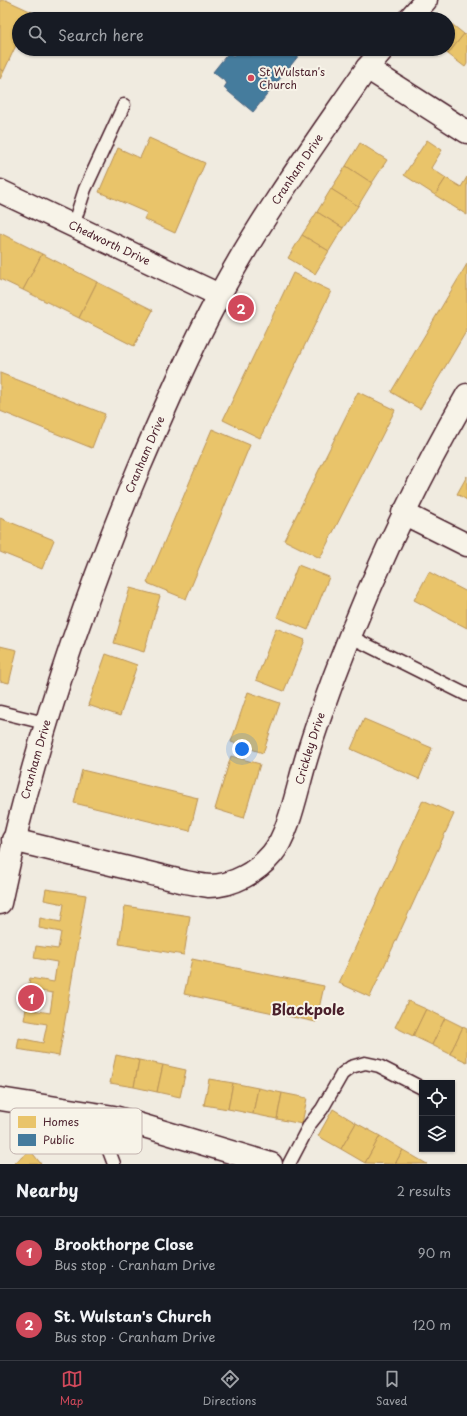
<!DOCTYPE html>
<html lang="en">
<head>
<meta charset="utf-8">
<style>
	body { margin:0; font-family:"Playpen Sans",sans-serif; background:#242831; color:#f1f3f6 }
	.controls { position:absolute; right:12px; bottom:12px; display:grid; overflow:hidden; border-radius:0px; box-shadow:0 1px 3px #0004 }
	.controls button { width:36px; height:36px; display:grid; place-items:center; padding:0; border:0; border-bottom:1px solid #363941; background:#171b24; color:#f1f3f6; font:20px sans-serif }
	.you { position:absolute; left:242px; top:749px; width:14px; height:14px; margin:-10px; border:3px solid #fff; border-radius:50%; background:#1a73e8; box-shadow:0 0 0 6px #1a73e833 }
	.badge { display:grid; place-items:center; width:26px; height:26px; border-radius:50%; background:#d1495b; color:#fff; font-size:13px; font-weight:700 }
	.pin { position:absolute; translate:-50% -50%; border:2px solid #fff; box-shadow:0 1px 4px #0006 }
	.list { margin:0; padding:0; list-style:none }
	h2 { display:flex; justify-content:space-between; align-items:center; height:52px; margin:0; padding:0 16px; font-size:17px }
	h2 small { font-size:13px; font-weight:400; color:#9ea1a6 }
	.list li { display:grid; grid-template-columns:26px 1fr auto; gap:12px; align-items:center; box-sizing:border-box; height:72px; padding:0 16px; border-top:1px solid #363941 }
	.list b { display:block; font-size:15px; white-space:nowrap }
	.list p { margin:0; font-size:13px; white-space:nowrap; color:#9ea1a6 }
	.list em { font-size:13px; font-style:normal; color:#9ea1a6 }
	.icon { flex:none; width:22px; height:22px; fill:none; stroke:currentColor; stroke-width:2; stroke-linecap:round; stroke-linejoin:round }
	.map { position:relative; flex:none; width:467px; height:1164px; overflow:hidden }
	.search { position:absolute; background:#171b24; box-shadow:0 1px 3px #0004; left:12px; right:12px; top:12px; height:44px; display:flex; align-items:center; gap:10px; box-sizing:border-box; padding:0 14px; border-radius:22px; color:#9ea1a6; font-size:15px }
	.sheet { height:196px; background:#171b24 }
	nav { display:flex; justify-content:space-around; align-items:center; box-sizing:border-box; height:56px; border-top:1px solid #363941; background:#171b24; font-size:11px; color:#9ea1a6 }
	nav a { display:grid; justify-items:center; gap:2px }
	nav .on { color:#d1495b }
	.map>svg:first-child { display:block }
</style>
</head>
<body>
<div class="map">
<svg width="467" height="1164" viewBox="0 0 467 1164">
	<rect width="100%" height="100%" fill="#f0ebe0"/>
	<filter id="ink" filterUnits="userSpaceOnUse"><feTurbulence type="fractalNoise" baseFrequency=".025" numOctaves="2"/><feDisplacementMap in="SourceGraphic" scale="8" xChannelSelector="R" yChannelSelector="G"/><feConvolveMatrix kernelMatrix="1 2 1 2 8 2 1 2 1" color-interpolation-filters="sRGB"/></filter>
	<g filter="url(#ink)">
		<g fill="#e9c46a" stroke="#b99257">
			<polygon points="0,0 6,0 32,12 28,19 19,19 19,39 4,71 0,69"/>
			<polygon points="448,21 464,34 448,54 441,49 448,49"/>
			<polygon points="464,34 467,37 467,64 465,67 448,54"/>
			<polygon points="0,69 4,71 0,79"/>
			<polygon points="149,138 205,163 175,233 144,219 147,213 99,192 118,148 140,158"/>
			<polygon points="427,140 442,150 431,168 446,178 435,195 404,175"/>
			<polygon points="360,143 387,160 372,183 346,166"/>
			<polygon points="346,166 372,183 358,206 331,189"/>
			<polygon points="467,177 467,215 435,195 446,178 461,187"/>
			<polygon points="331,189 358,206 343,228 317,212"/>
			<polygon points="317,212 343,228 329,251 302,235"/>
			<polygon points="0,233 42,254 23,290 0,279"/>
			<polygon points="302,235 329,251 315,274 288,258"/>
			<polygon points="42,254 97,282 79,318 23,290"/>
			<polygon points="467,264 467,330 420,409 391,392"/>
			<polygon points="293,273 331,291 260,438 223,420"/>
			<polygon points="97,282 153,310 134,346 79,318"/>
			<polygon points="0,373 105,414 92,448 0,411"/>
			<polygon points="358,392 395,410 320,558 284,540"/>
			<polygon points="212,429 250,445 186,599 147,583"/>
			<polygon points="467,476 467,500 457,494"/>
			<polygon points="0,518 54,540 42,569 0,552"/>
			<polygon points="298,565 329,577 308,630 277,617"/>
			<polygon points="429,572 467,592 467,628 414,600"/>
			<polygon points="130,588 160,596 144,652 114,643"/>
			<polygon points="276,628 305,640 284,691 256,680"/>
			<polygon points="0,646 17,650 9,683 0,681"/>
			<polygon points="106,654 137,665 120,716 88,705"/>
			<polygon points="248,692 280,703 263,753 231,742"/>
			<polygon points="364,719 432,748 419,779 351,749"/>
			<polygon points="231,756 260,764 244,818 215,809"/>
			<polygon points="82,770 198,798 190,831 74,803"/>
			<polygon points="423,800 454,814 370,997 339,983"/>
			<polygon points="46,889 86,895 59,1056 17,1049 19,1038 43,1043 47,1024 24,1020 26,1009 50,1013 53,993 28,989 30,978 54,982 57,962 34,958 36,946 58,949 61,932 39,928 40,918 61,922 64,904 44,900"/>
			<polygon points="125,906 190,916 184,955 119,944"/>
			<polygon points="192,959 324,986 316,1022 184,994"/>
			<polygon points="408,1001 426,1009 413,1036 395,1027"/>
			<polygon points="426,1009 445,1018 432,1045 413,1036"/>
			<polygon points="445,1018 463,1027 450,1054 432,1045"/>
			<polygon points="463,1027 467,1029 467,1062 450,1054"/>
			<polygon points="116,1055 139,1060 134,1087 110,1083"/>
			<polygon points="139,1060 163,1065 157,1092 134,1087"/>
			<polygon points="163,1065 186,1070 180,1097 157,1092"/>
			<polygon points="209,1079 233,1083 228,1109 204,1105"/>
			<polygon points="233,1083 258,1088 253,1114 228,1109"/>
			<polygon points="258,1088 282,1093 277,1119 253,1114"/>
			<polygon points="282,1093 307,1098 302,1124 277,1119"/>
			<polygon points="333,1109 356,1123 341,1149 318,1136"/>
			<polygon points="356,1123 380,1136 365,1163 341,1149"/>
			<polygon points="380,1136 403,1150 395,1164 365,1163"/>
			<polygon points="30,1150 41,1164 14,1164"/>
			<polygon points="403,1150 427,1164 395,1164"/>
		</g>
		<polygon fill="#457b9d" stroke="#465f7b" points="240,49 250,56 256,49 304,49 253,112 224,88 227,83 213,72 229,52 234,56"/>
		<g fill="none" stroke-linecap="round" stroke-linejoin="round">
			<g stroke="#4a1f2b" stroke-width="15">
				<g id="service">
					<polyline points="73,226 85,189 124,105"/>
					<polyline points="349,636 467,695"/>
					<polyline points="0,712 45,723"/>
					<polyline points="95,1114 114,1164"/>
					<polyline points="289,1164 310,1124 322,1109 342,1074 351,1067 365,1063 379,1066 422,1088"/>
				</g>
			</g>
			<g stroke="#4a1f2b" stroke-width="25">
				<g id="minor">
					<polyline points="409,19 426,0"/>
					<polyline points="367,68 467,132"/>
					<path id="s1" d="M0,191L219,295"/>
					<polyline points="403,513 467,545"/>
					<path id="s2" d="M13,840L185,882C192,883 201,885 209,886C233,886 257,872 272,854C289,834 297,789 305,763C313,735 323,708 333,680C370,581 414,486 467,395"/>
					<path id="s3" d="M0,903C32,751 79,611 139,468C164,410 189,352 219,296C262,216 316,142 367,68L383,49"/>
					<polyline points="0,1099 114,1117 271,1164"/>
				</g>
			</g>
			<use href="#service" stroke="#f7f3e8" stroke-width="12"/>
			<use href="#minor" stroke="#f7f3e8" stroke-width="22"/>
		</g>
	</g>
	<circle fill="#d1495b" stroke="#f7f3e8" stroke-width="1.5" cx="251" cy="78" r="4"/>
	<g text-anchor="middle" stroke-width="4" stroke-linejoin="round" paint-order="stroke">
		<g font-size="11" fill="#4a1f2b" stroke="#f7f3e8" text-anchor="start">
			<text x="259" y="76">St Wulstan's<tspan x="259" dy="13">Church</tspan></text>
		</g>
		<g font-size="11" fill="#4a1f2b" stroke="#f7f3e8">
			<text dy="4" stroke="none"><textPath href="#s3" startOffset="796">Cranham Drive</textPath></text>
			<text dy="4" stroke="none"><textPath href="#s1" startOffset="121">Chedworth Drive</textPath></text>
			<text dy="4" stroke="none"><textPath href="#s3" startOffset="472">Cranham Drive</textPath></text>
			<text dy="4" stroke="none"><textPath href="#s2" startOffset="387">Crickley Drive</textPath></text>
			<text dy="4" stroke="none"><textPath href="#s3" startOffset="148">Cranham Drive</textPath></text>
		</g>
		<g font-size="15" font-weight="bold" fill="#4a1f2b" stroke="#f7f3e8">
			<text x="308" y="1015">Blackpole</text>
		</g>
	</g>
	<rect x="10" y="1108" width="132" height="46" rx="6" fill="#f7f3e8" stroke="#c3b3af" stroke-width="1"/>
	<rect x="18" y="1116" width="18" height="12" fill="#e9c46a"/>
	<rect x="18" y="1134" width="18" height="12" fill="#457b9d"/>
	<g font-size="11" fill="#4a1f2b">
		<text x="43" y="1126">Homes</text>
		<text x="43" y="1144">Public</text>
	</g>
</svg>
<div class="controls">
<button><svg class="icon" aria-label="locate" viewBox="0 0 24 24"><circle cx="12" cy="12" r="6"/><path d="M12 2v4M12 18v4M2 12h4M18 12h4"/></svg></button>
<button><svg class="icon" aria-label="layers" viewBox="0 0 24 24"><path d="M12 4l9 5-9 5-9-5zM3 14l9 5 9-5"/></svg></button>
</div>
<div class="you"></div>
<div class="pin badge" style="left:31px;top:998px">1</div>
<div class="pin badge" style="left:241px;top:308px">2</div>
<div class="search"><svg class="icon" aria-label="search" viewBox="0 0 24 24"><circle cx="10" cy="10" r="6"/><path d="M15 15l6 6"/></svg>Search here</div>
</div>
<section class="sheet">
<h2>Nearby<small>2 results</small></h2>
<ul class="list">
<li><span class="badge">1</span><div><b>Brookthorpe Close</b><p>Bus stop · Cranham Drive</p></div><em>90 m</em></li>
<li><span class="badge">2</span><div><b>St. Wulstan's Church</b><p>Bus stop · Cranham Drive</p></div><em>120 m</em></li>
</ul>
</section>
<nav>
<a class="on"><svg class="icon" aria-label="map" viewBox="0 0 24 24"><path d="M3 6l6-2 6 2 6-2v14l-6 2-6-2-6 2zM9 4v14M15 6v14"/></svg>Map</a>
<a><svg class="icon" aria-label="directions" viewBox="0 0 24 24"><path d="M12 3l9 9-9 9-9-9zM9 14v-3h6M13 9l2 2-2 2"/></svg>Directions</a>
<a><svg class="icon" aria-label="saved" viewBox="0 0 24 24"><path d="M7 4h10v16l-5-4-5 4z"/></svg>Saved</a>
</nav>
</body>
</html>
